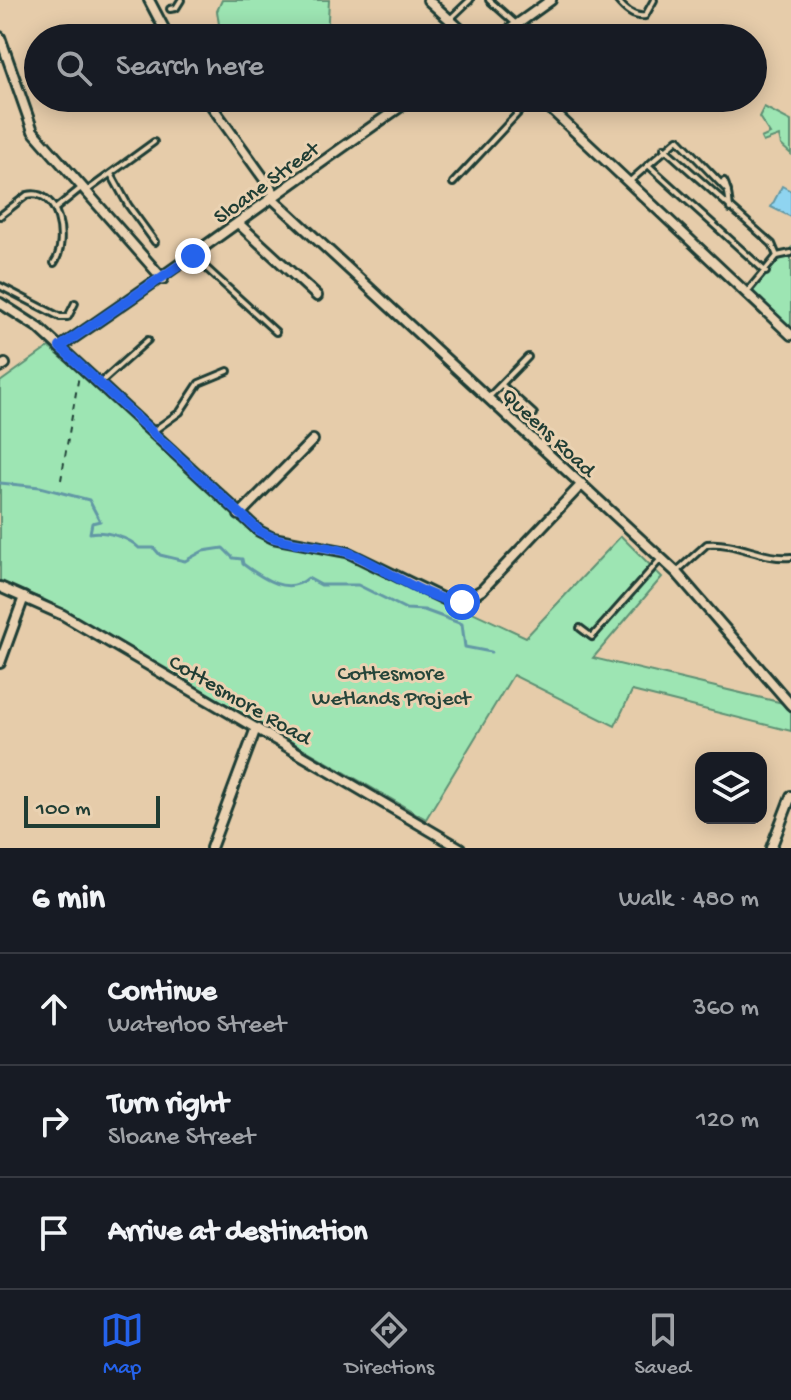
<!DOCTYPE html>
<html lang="en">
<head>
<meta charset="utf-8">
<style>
	body { margin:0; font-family:"Gochi Hand",sans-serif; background:#20242c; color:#f1f3f6 }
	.controls { position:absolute; right:24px; bottom:24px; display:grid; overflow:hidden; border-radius:16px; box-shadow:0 4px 20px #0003 }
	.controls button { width:72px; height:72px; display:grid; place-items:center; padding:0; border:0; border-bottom:2px solid #363941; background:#171b24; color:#f1f3f6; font:40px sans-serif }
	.scale { position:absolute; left:24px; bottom:20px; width:136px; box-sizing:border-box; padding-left:8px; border:4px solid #1f3d34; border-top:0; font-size:22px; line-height:28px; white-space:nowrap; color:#1f3d34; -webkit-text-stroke:6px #ead2b2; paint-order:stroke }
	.stop { position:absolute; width:24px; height:24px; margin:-18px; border:6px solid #2563eb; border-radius:50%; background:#fff }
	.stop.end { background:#2563eb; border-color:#fff; box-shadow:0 2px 8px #0008 }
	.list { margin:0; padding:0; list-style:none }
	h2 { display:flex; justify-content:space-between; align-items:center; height:104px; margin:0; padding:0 32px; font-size:34px }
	h2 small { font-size:26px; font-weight:400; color:#9ea1a6 }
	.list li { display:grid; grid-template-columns:52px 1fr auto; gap:24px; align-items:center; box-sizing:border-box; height:112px; padding:0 32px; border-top:2px solid #363941 }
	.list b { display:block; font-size:30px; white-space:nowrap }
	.list p { margin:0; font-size:26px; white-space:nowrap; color:#9ea1a6 }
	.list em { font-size:26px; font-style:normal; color:#9ea1a6 }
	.icon { flex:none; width:44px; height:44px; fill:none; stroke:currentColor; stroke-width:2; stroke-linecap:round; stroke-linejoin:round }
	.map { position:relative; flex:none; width:791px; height:848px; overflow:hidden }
	.search { position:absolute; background:#171b24; box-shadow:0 4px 20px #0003; left:24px; right:24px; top:24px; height:88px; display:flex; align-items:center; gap:20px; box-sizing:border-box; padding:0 28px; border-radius:44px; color:#9ea1a6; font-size:30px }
	.sheet { height:440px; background:#171b24 }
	nav { display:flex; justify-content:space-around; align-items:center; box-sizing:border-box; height:112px; border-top:2px solid #363941; background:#171b24; font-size:22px; color:#9ea1a6 }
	nav a { display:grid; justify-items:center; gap:4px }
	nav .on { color:#2563eb }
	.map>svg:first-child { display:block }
</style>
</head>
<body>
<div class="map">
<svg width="791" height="848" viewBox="0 0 791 848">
	<rect width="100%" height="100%" fill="#e6ccaa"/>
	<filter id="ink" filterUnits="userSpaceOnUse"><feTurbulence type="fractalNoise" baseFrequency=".0125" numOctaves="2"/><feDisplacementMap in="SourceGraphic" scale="16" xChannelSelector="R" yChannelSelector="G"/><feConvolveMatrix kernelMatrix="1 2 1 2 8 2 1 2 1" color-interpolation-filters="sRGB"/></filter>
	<g filter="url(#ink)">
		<g fill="#9de5b3" stroke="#5e9174" stroke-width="2">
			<polygon points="222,0 329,0 327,38 221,38 217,11"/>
			<polygon points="764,107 791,121 791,154 781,145 779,136 763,142 761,138 770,134 759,117"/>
			<polygon points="791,248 791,332 746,293"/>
			<polygon points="49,347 272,537 337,549 526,637 621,536 662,577 593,658 783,703 791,712 791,731 632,691 615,726 513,675 426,819 43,599 0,584 0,382"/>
		</g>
		<polygon fill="#8fd4f0" stroke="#6298a5" stroke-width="2" points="782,186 791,191 791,217 771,207"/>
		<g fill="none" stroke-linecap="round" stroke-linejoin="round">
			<path stroke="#6298a5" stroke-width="3" d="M0,483L40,487L89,500L100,521L92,523L90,533C104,530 130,538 139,548H154L160,555L185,561L203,551L223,548L233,558L242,559L243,564C263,579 288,596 308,578L321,585H358L406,609L424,610L462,624L465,647L491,652"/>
			<g stroke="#1f3d34" stroke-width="10">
				<g id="service">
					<polyline points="489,0 515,23"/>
					<path d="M617,0C624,9 633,18 645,16L654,0"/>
					<polyline points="170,9 176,8 181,0"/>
					<polyline points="450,19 470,0"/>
					<polyline points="664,148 772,244 777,256"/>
					<polyline points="648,165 766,272"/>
					<polyline points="111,174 128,205 155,242"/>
					<path d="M629,182L678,139L728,191L724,181C729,190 729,199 730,209"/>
					<polyline points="453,183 532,98"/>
					<polyline points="88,190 154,142"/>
					<polyline points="55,209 81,188"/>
					<path d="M0,216L27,195C59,187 69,242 54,263"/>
					<polyline points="193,256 276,332"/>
					<polyline points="0,286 60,317 68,317 75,303"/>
					<polyline points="747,292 777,256 791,253"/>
					<polyline points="100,383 148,340"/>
					<polyline points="502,385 534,414"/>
					<polyline points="488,398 528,357"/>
					<polyline points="152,432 180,412 199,383 228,371"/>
					<path d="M676,572L707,544C736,541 762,560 791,557"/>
					<polyline points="580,628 592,637 660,560"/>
				</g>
			</g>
			<g stroke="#1f3d34" stroke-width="14">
				<g id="minor">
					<polyline points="149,0 169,38"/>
					<polyline points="428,0 470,38"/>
					<polyline points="0,37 33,131 163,279"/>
					<polyline points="498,38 551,0"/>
					<polyline points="206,98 275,194"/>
					<polyline points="539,98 791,335"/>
					<polyline points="271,197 676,572 791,705"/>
					<polyline points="238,223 317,296"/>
					<polyline points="0,303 39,328 259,531 273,538 347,552 446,600 462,602 482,590 582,484"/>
					<path d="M60,347C180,267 294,180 413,98"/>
					<polyline points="0,367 5,364"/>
					<polyline points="239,515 313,440"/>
					<polyline points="0,587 63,615 460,848"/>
					<polyline points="0,663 24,597"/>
					<polyline points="211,848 256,728"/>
					<polyline points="771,848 791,796"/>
				</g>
			</g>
			<polyline stroke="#1f3d34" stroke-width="2" stroke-dasharray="6 6" stroke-linecap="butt" points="61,480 79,375"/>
			<use href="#service" stroke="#ead2b2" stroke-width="4"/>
			<use href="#minor" stroke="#ead2b2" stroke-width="8"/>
		</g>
	</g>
	<g fill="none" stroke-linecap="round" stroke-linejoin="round" filter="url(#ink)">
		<path stroke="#2563eb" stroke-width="10" d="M193,256L60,347L259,531C288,548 324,542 355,555C382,567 434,604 462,602"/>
	</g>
	<g text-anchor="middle" stroke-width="6" stroke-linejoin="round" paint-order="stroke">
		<g font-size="22" fill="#1f3d34" stroke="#ead2b2">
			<text transform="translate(265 181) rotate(-36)" y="8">Sloane Street</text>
			<text transform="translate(550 431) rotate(43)" y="8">Queens Road</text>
			<text transform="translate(241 698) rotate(30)" y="8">Cottesmore Road</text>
		</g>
		<g font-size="22" fill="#25453a" stroke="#ead2b2">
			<text x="391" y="679">Cottesmore<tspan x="391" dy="25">Wetlands Project</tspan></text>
		</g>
	</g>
</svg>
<div class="controls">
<button><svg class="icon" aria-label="layers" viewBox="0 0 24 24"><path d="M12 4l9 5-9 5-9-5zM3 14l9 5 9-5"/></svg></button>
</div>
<div class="scale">100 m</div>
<div class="stop" style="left:462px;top:602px"></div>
<div class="stop end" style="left:193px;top:256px"></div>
<div class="search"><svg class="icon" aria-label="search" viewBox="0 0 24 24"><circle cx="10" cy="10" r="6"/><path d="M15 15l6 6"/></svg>Search here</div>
</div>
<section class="sheet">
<h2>6 min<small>Walk · 480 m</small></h2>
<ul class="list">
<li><svg class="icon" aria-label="ahead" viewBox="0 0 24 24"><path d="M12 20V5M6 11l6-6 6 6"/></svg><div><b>Continue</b><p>Waterloo Street</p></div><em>360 m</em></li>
<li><svg class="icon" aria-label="right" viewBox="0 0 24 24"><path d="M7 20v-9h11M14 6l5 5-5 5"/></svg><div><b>Turn right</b><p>Sloane Street</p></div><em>120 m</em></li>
<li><svg class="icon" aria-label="arrive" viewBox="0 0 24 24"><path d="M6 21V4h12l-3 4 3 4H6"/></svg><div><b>Arrive at destination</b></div></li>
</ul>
</section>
<nav>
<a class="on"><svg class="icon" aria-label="map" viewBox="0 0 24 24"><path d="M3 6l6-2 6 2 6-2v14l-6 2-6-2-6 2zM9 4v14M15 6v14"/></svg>Map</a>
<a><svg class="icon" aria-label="directions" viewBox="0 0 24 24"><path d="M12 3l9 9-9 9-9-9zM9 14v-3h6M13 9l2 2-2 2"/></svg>Directions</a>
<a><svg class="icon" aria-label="saved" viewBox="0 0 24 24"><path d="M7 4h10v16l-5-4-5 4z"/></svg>Saved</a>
</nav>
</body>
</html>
